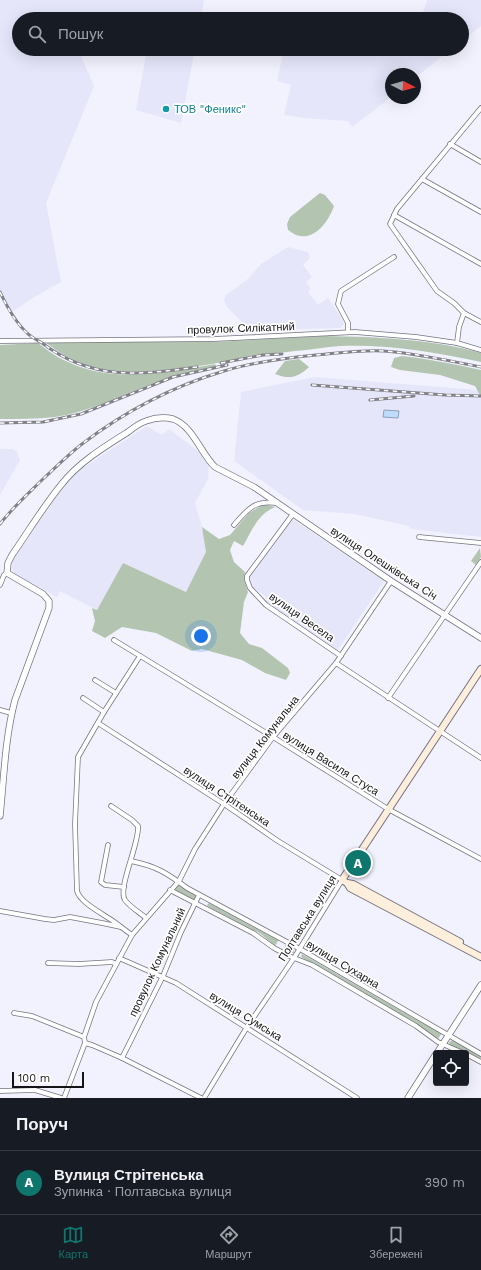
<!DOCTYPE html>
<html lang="uk">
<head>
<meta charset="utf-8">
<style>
	body { margin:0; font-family:"Work Sans",sans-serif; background:#242831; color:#f1f3f6 }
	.controls { position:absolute; right:12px; bottom:12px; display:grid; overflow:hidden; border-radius:4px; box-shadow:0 4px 16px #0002 }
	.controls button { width:36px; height:36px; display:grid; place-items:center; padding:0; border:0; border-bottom:1px solid #363941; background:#171b24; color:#f1f3f6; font:20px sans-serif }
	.compass { position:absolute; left:385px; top:68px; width:36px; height:36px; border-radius:50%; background:#171b24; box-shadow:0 4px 16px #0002; rotate:95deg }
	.scale { position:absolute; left:12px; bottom:10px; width:72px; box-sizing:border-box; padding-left:4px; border:2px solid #141418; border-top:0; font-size:11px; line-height:14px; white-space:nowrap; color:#141418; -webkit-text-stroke:3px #fff; paint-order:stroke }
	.you { position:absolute; left:201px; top:636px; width:14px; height:14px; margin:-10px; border:3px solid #fff; border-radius:50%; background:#1a73e8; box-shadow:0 0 0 6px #1a73e833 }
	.badge { display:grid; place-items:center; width:26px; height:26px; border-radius:50%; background:#0f766e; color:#fff; font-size:13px; font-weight:700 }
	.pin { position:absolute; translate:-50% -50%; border:2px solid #fff; box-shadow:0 1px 4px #0006 }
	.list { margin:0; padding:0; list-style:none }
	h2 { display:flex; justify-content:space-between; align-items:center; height:52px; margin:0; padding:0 16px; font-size:17px }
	h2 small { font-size:13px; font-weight:400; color:#9ea1a6 }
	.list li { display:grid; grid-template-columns:26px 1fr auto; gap:12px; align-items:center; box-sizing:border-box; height:64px; padding:0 16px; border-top:1px solid #363941 }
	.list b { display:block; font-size:15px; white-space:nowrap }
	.list p { margin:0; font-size:13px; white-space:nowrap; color:#9ea1a6 }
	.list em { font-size:13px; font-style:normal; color:#9ea1a6 }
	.icon { flex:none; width:22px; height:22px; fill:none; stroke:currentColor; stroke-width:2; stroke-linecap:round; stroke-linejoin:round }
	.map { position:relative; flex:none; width:481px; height:1098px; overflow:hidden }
	.search { position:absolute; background:#171b24; box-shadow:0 4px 16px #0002; left:12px; right:12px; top:12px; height:44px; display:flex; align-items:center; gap:10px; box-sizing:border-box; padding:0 14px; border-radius:22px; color:#9ea1a6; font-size:15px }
	.sheet { height:116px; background:#171b24 }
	nav { display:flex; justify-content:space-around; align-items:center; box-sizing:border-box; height:56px; border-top:1px solid #363941; background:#171b24; font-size:11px; color:#9ea1a6 }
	nav a { display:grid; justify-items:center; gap:2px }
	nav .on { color:#0f766e }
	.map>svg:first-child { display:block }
</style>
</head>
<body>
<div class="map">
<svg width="481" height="1098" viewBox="0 0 481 1098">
	<rect width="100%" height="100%" fill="#f1f2fe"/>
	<g fill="#e5e6fa">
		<polygon points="0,0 204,0 201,19 19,19 19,49 78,49 94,86 46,203 61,282 31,299 12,312 3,296 0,297"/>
		<polygon points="427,0 481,0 481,26 462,41 462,19 425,19 430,15 423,12"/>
		<polygon points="147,49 195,49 181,123 136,110"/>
		<polygon points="284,49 451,49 415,78 415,74 391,74 391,97 352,127 348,121 304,118 284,115 291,85 277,81"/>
		<polygon points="288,247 308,252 310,258 303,265 312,277 306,282 311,289 308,292 318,305 328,298 340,316 344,324 340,328 261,330 243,323 227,307 224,300 225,296 249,278 261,264"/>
		<polygon points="315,377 478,390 481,397 481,537 411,529 409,526 354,514 303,510 234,461 241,392"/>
		<polygon points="147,426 162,435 169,429 202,454 209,466 208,479 195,503 202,527 207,552 186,592 123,563 97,610 60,591 57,597 14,573 12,568 13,560 63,487 75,473"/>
		<polygon points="0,449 13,449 17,452 20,460 0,495"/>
		<polygon points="291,518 384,581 337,651 277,612 267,602 266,597 250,585 250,575"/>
	</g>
	<g fill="#b3c5b1">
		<path d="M320,193L325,195L334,206C329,220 315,242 296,235C294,234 291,232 288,230L287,224L290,217Z"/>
		<path d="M325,336C377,337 431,339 481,353V362C435,352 387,344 340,346C325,347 310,350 295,351C282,353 268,353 255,355C242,357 230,361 217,363C202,366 187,367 172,369C123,374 85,374 45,342H214Z"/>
		<path d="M38,343C92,388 153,375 215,364L216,366C194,371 172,376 151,384C119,396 89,412 55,417C37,419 18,419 0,419V345Z"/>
		<path d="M402,356C428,359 455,364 481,370V397L475,386L440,375L400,370L391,367L394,358Z"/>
		<path d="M299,359L309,367C299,377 289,380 275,374L285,361Z"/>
		<path d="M264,504L275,507C258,514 252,530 243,546L234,541L230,550L234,562L245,572L244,579L248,592L244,602L240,633L249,644L262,648L288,668L290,673L286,680L265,673L242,660L202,649L192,651L156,633L122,627L105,638L92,631L95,621L92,608L97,610L123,563L186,592L206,552L202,527L219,539L230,535L249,513Z"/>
		<polygon points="480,548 481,557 476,565 471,561"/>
		<polygon points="177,886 180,886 195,895 196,898 194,900 178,892 175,889"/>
		<polygon points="209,903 279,939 275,946 261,934 209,907 207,905"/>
		<polygon points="287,943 294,948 294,953 289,953 283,950"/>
		<polygon points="302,954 417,1020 442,1033 438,1039 414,1023 301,957"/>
		<polygon points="453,1040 481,1056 481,1059 450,1046 449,1042"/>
	</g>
	<polygon fill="#bedcfd" stroke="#8ba0b8" points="384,410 399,411 398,418 383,417"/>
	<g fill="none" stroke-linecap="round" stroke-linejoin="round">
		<g stroke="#757580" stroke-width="5.5">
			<g id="minor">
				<polyline points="481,108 397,209 390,224 437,291 454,303 464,313 481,322"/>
				<polyline points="450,144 481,162"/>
				<polyline points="422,179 481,212"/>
				<polyline points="394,215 481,264"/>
				<polyline points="348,332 348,323 338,304 341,291 394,257"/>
				<polyline points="0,341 214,339 355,332 416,337 457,343 481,350"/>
				<polyline points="457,343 459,327 464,313"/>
				<polyline points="293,514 247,576 247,580 250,588 266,605 341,656"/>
				<path d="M234,525C248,509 254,500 277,503"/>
				<polyline points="419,537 481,543"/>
				<polyline points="0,585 4,575 7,573"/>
				<polyline points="114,640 273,737 388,809 481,859"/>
				<polyline points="336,663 481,758"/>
				<polyline points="95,680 116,693"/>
				<polyline points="83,698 104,712"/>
				<polyline points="388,698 481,562"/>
				<polyline points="0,710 11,713"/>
				<polyline points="98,723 224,804 278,841 342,880 294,958 247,1027 204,1098"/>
				<path d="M111,806L132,820L138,826C140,842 117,889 125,900C130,907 139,912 146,918"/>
				<polyline points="108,845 101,882 105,885 124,887"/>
				<path d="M131,861C156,866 167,873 187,888L300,949L481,1054"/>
				<polyline points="170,890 253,933 274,948 289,956 312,965 416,1026 438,1042 463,1053"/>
				<polyline points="0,911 45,919 54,920 70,917 102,923 121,927 132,935"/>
				<path d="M121,927C109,916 81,905 77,891L75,824L78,757L104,712L140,656"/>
				<polyline points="119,958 176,983 357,1098"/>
				<polyline points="48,963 79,964 112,962 116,964"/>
				<polyline points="14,1013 32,1016 84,1037"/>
				<polyline points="85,1043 92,1045 122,1058 201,1098"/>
				<polyline points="466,1054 481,1062"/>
				<polyline points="122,1058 163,976 181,932 199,895"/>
				<polyline points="0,1091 35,1090 61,1098"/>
				<polyline points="64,1098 85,1043 84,1037 96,1002 132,935 179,881 195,849 224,804 273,737 336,663 391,581"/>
			</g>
		</g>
		<g stroke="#757580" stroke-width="7">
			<g id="tertiary">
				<path d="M0,816C4,777 5,738 15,700L49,608V601L43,594L7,573L8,563L12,555C28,532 43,507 61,485C78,463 104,447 128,432C133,428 140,423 146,421C154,418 165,417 173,419C193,426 201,454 215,467L254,487L391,581L481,638"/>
				<polyline points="437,1053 481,985"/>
				<polyline points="408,1098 436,1054"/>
			</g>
		</g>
		<g stroke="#757580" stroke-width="8">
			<g id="secondary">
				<polyline points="481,669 342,880 347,883 350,888 481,957"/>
				<polyline points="347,883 353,884 460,942"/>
			</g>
		</g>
		<use href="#minor" stroke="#fff" stroke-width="4"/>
		<use href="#tertiary" stroke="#fff" stroke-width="5.5"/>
		<use href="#secondary" stroke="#feefdd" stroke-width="6"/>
		<g stroke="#818189" stroke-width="3">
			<g id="rail">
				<path d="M0,292C7,307 15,322 27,333C31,337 37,340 42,343C92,381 139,375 197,367"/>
				<polyline points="221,363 263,355 282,354"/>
				<polyline points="312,385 445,395 481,396"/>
				<polyline points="370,400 414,396"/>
				<polyline points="0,423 43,422 81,414 173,377 227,365"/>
				<path d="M0,524C13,507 29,493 44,478C56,467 69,454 82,444C124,412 174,386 224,371C254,362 285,358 316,355C338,353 361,350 383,351C416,353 449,361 481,367"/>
			</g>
		</g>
		<use href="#rail" stroke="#fff" stroke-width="1.5" stroke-dasharray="4.5" stroke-linecap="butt"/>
	</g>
	<circle fill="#0f9aa8" stroke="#fff" stroke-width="1.5" cx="166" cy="109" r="4"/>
	<g text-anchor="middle" stroke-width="3.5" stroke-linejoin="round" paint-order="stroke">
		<g font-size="11" fill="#0d838f" stroke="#fff" text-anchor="start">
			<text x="174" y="113">ТОВ "Феникс"</text>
		</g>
		<g font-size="11" fill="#141418" stroke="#fff">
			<text transform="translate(241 328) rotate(-2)" y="4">провулок Силікатний</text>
			<text transform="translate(384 563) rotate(33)" y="4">вулиця Олешківська Січ</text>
			<text transform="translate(302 617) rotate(35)" y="4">вулиця Весела</text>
			<text transform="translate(265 737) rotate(-52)" y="4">вулиця Комунальна</text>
			<text transform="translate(331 763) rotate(32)" y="4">вулиця Василя Стуса</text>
			<text transform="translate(227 796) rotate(33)" y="4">вулиця Стрітенська</text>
			<text transform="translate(307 918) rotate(-58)" y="4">Полтавська вулиця</text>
			<text transform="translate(157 962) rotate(-65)" y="4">провулок Комунальний</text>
			<text transform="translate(343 964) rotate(31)" y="4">вулиця Сухарна</text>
			<text transform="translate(246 1016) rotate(32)" y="4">вулиця Сумська</text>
		</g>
	</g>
</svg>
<div class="controls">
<button><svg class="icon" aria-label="locate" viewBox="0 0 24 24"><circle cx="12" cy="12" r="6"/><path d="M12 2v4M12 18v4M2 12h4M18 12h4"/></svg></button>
</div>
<svg class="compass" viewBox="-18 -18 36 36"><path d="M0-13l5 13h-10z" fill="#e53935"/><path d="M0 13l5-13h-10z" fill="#9ea1a6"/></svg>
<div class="scale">100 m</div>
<div class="you"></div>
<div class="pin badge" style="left:358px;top:863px">A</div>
<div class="search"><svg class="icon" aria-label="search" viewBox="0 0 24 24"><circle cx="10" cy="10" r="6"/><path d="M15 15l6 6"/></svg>Пошук</div>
</div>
<section class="sheet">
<h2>Поруч<small></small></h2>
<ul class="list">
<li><span class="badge">A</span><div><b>Вулиця Стрітенська</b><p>Зупинка · Полтавська вулиця</p></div><em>390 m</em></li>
</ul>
</section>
<nav>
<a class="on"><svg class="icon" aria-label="map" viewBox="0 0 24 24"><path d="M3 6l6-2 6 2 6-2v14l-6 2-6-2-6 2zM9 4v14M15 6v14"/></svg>Карта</a>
<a><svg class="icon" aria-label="directions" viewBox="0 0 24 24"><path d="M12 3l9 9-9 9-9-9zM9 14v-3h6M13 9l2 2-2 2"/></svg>Маршрут</a>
<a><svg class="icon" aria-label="saved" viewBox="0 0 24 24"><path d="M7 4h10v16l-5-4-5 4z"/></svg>Збережені</a>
</nav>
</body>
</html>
